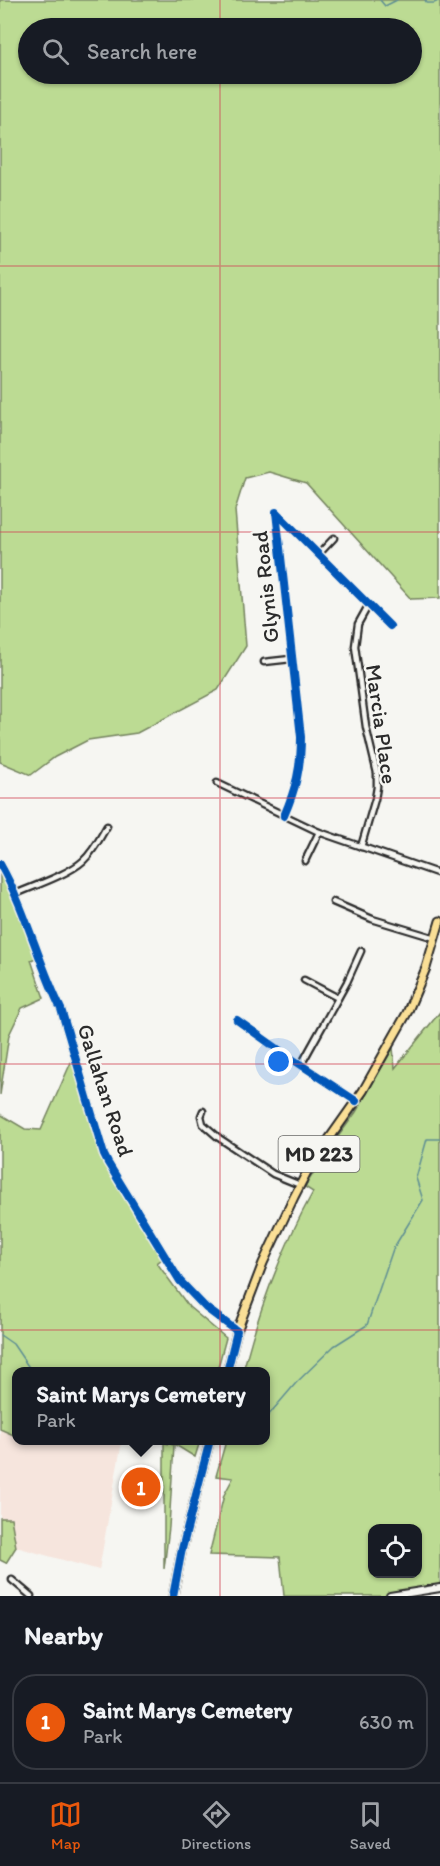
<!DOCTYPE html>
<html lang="en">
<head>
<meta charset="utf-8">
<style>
	body { margin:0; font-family:Itim,sans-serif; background:#242831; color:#f1f3f6 }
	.controls { position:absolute; right:18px; bottom:18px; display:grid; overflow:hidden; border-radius:12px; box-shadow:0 2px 4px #0004 }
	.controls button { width:54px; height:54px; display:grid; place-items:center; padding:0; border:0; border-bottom:2px solid #363941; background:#171b24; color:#f1f3f6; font:30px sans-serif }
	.you { position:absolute; left:279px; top:1062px; width:21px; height:21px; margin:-15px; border:4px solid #fff; border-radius:50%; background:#1a73e8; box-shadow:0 0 0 9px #1a73e833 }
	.badge { display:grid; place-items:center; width:39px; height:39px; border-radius:50%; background:#ea580c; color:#fff; font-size:20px; font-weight:700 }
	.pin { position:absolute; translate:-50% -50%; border:3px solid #fff; box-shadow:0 2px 6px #0006 }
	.popup { position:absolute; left:12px; top:1367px; width:258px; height:78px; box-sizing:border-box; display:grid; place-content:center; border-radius:12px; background:#171b24; filter:drop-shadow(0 2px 4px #0005); font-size:20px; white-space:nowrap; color:#9ea1a6 }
	.popup b { font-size:22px; color:#f1f3f6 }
	.popup::after { content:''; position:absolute; left:50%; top:100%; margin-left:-12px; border:12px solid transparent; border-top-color:#171b24 }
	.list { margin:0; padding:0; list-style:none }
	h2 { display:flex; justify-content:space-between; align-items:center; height:78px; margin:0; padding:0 24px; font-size:26px }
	h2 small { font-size:20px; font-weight:400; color:#9ea1a6 }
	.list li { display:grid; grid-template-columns:39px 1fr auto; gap:18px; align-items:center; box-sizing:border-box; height:96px; margin:0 12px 12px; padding:0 12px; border:2px solid #363941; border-radius:24px }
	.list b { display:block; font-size:22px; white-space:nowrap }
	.list p { margin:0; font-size:20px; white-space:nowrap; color:#9ea1a6 }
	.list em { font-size:20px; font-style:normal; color:#9ea1a6 }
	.icon { flex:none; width:33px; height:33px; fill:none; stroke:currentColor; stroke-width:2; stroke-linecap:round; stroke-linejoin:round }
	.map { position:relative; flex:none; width:440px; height:1596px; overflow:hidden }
	.search { position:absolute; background:#171b24; box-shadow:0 2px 4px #0004; left:18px; right:18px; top:18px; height:66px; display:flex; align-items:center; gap:15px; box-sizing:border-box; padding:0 21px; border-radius:33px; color:#9ea1a6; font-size:22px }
	.sheet { height:186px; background:#171b24 }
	nav { display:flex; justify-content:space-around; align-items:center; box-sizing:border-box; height:84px; border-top:2px solid #363941; background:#171b24; font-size:16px; color:#9ea1a6 }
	nav a { display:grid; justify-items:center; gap:3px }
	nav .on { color:#ea580c }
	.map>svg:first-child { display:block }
</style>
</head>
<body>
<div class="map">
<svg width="440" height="1596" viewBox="0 0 440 1596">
	<rect width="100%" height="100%" fill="#f6f6f2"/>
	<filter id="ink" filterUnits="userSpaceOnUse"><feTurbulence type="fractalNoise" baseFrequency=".0167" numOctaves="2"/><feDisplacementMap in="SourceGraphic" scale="12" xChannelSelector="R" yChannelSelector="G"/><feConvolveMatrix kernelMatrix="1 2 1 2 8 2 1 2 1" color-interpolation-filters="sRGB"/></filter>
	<g filter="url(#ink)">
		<polygon fill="#f6e5dd" points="0,1429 16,1436 16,1440 122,1441 99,1570 16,1547 11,1518 0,1518"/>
		<g fill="#bcdb93" stroke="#74835f" stroke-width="1.5" fill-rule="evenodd">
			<path d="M0,0H440V598L411,599L306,483L269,472L245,478L235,510L246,646L218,690L137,733L88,740L55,757L31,775L0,762ZM28,28H412V74H28Z"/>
			<polygon points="0,868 38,957 31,960 44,998 22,1008 9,1035 0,1095"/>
			<path d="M440,1012V1587L385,1596H284L280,1557L209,1555L224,1495L233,1478L216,1476L226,1441L266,1440V1372L243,1371C259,1310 282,1248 313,1192L305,1187L321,1160L356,1112L393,1048L395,1068ZM372,1528H418V1574H372Z"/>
			<polygon points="74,1059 96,1138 104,1161 162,1259 157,1263 189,1307 226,1338 217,1371 16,1372 16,1436 0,1429 0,1114 25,1129 41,1130 72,1060"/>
			<polygon points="169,1441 200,1441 195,1457"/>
			<polygon points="164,1443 174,1445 169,1527 164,1569"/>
			<polygon points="0,1518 11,1518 16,1547 6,1563 0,1560"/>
		</g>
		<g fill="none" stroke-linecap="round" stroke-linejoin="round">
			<g stroke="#5f8f93" stroke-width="1.5">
				<polyline points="380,0 385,6 397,0"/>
				<polyline points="425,0 427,3 434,3 440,0"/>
				<polyline points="0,1335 13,1344 32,1372"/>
				<polyline points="266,1418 296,1383 334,1346 367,1325 393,1249 423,1200 416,1178 427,1139 440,1139"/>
			</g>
			<g stroke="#2b2b2b" stroke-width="9">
				<g id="street">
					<polyline points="318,555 334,538"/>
					<polyline points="264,662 291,659"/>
					<polyline points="217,783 319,832 440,874"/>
					<path d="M284,816C296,788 301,768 301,737L276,512L390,626"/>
					<polyline points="361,847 375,799 377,787 377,773 366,727 355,646 358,624 368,606"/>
					<polyline points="305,861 319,832"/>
					<path d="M15,894C34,886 69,874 83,861C94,851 100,838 107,826"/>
					<polyline points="333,902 372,919 435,938"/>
					<polyline points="304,980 338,998"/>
					<polyline points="237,1020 289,1057 356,1101"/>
					<polyline points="301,1065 347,982 361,951"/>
					<polyline points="203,1111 201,1116 203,1124 219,1138 273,1174 300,1185"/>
					<polyline points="12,1580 31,1596"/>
				</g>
			</g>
			<g stroke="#2b2b2b" stroke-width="10">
				<g id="secondary">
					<path d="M0,864C26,910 38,962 61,1009L104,1155L108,1163L180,1281L206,1308L237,1331"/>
					<polyline points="390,1596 440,1588"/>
				</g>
			</g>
			<g stroke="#2b2b2b" stroke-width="11">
				<g id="primary">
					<polyline points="227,1372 237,1331 263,1263 294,1197 310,1166 363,1091 407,1013 426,968 440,921"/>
					<polyline points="173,1596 182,1549 210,1440"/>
				</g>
			</g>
			<use href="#street" stroke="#f6f6f2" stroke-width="4.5"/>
			<use href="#secondary" stroke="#f6f6f2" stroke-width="6"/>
			<use href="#primary" stroke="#fadf96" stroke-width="7"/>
			<g stroke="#f6f6f2" stroke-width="11">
				<g id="cycleway">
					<path d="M284,816C296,788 301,768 301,737L276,512L390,626"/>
					<path d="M0,864C26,910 38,962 61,1009L104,1155L108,1163L180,1281L206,1308L237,1331L227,1372"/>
					<polyline points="237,1020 289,1057 356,1101"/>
					<polyline points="173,1596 182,1549 210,1440"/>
				</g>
			</g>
			<use href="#cycleway" stroke="#0057b8" stroke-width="8"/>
		</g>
	</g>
	<path fill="none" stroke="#d1495b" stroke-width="1.5" stroke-opacity="0.55" d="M220,0V28M220,74V1596M0,266H440M0,532H440M0,798H440M0,1064H440M0,1330H440"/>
	<g text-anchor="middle" stroke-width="5" stroke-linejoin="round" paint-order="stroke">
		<rect fill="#f6f6f2" stroke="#686867" stroke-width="1.5" x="278.5" y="1136" width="81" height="36" rx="4.5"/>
		<g font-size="21" font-weight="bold" fill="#2b2b2b">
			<text x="319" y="1161">MD 223</text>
		</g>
		<g font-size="22" fill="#2b2b2b" stroke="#f6f6f2">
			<text transform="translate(265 587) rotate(-96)" y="8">Glynis Road</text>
			<text transform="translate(382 724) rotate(82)" y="8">Marcia Place</text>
			<text transform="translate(106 1090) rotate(72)" y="8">Gallahan Road</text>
		</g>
	</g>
</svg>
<div class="controls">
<button><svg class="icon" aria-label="locate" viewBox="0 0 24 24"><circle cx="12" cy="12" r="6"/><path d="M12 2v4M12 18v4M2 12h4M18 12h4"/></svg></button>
</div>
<div class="you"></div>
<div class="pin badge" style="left:141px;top:1487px">1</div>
<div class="popup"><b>Saint Marys Cemetery</b>Park</div>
<div class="search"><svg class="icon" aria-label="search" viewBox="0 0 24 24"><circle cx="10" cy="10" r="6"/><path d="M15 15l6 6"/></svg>Search here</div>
</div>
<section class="sheet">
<h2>Nearby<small></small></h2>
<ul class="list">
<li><span class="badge">1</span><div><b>Saint Marys Cemetery</b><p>Park</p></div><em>630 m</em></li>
</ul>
</section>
<nav>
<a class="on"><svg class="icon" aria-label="map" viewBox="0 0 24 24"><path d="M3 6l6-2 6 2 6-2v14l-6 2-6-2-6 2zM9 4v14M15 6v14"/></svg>Map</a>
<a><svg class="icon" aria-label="directions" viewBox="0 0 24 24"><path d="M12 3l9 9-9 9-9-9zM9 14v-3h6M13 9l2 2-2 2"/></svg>Directions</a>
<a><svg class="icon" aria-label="saved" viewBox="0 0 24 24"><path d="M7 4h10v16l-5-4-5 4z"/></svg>Saved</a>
</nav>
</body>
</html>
